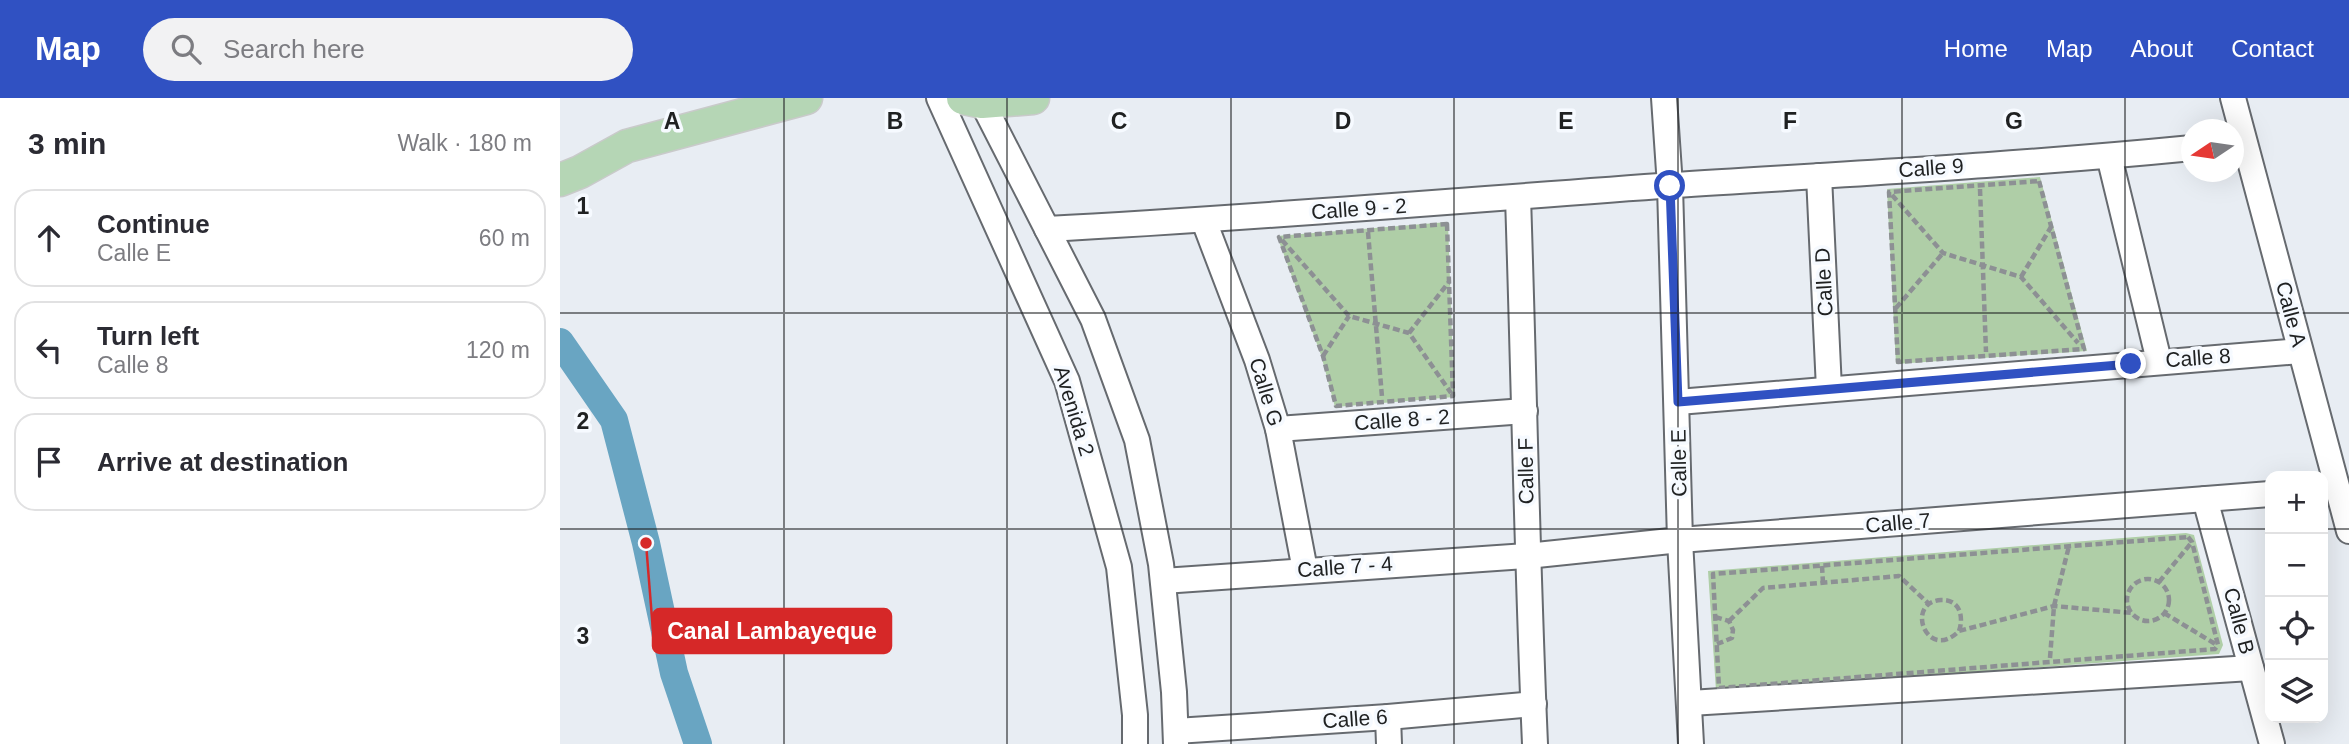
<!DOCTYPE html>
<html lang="en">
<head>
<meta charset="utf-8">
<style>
	body { margin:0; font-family:Arial,sans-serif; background:#f2f2f3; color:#2b2b33 }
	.controls { position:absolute; right:21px; bottom:21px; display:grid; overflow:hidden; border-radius:14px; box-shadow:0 7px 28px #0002 }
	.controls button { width:63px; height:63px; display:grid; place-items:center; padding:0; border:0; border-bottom:2px solid #e1e1e2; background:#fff; color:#2b2b33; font:35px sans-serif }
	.compass { position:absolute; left:1621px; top:21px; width:63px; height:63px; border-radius:50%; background:#fff; box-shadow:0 7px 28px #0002; rotate:257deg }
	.stop { position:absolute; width:21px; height:21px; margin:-16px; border:5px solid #3051c2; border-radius:50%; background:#fff }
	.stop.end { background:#3051c2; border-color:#fff; box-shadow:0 2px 7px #0008 }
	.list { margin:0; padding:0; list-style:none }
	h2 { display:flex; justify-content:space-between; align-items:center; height:91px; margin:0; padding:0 28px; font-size:30px }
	h2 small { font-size:23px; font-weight:400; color:#7c7c81 }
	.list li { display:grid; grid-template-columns:46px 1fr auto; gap:21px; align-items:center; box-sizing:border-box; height:98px; margin:0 14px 14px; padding:0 14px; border:2px solid #e1e1e2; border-radius:21px }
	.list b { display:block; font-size:26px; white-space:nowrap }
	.list p { margin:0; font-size:23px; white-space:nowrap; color:#7c7c81 }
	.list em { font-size:23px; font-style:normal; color:#7c7c81 }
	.icon { flex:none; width:38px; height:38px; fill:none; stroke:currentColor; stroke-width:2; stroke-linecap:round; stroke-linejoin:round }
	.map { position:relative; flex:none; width:1789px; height:646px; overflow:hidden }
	header { display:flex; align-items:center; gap:42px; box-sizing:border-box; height:98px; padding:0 35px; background:#3051c2; color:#fff }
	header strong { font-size:33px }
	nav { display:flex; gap:38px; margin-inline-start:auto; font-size:24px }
	.search { width:490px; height:63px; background:#f2f2f3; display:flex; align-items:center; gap:18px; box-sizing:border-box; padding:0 24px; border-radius:38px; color:#7c7c81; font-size:26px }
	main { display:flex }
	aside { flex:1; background:#fff }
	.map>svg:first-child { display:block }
</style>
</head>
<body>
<header>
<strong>Map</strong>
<div class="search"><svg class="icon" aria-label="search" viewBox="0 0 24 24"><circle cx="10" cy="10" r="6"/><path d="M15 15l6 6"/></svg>Search here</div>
<nav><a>Home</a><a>Map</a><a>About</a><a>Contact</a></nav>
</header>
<main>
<aside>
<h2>3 min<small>Walk · 180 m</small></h2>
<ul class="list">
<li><svg class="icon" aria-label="ahead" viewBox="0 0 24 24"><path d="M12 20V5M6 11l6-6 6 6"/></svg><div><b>Continue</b><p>Calle E</p></div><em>60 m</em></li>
<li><svg class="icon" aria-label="left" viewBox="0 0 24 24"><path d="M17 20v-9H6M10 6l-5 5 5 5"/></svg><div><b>Turn left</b><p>Calle 8</p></div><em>120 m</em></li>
<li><svg class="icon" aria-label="arrive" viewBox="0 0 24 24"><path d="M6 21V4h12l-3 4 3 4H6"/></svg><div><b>Arrive at destination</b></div></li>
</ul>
</aside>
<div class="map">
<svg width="1789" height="646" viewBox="0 0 1789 646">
	<rect width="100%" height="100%" fill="#e8edf3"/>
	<g fill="#afcea7">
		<polygon points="1480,79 1527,253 1336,266 1327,91"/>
		<polygon points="888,124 894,299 775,309 761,257 717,138"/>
		<polygon points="1626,435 1634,437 1663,547 1659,556 1156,593 1148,473"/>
	</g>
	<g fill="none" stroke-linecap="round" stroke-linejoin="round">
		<polyline stroke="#69a5c2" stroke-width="28" points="0,244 54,322 86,445 114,575 138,646"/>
		<g stroke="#666a6f" stroke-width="28">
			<g id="minor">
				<polyline points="379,0 507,283 559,469 575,617 575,646"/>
				<polyline points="1104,0 1110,88 1120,442 1131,646"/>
				<polyline points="1673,0 1789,433"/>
				<polyline points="422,4 533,221 577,342 601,466 614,594 616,646"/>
				<polyline points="1549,58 1599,263"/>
				<polyline points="1259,78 1269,291"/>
				<path d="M958,99C964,281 967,464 975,646"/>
				<polyline points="644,123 697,262 718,331 745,472"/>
				<path d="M487,131C696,120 905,102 1114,87C1286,76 1459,67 1632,50"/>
				<polyline points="1118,304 1740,253"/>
				<polyline points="718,331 965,313"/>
				<polyline points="1645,401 1712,646"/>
				<polyline points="603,483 967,458 1120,442 1710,396"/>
				<polyline points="1130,605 1691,570"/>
				<polyline points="828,619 829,646"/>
				<polyline points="616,633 828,619 974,606"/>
			</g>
		</g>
		<g stroke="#c9caca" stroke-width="35">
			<g id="major">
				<polyline points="403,0 422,4 473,0"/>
				<polyline points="0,82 20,74 67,48 246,0"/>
			</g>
		</g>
		<g stroke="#8d9094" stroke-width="4.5" stroke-dasharray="7 3.5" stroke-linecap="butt">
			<polygon points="1479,83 1524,251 1338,264 1329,94"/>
			<polyline points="1420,91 1426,254"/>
			<polyline points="1332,97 1383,155 1461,179 1518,245"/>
			<polygon points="887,126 893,298 776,308 763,258 719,139"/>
			<polyline points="808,134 822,299"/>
			<polyline points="722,142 789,218 849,235 891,295"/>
			<polyline points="1461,179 1491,129"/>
			<polyline points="1336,210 1383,155"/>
			<polyline points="849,235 889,184"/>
			<polyline points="763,258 789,218"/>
			<polygon points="1628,439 1632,444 1658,547 1655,551 1159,590 1153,476"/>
			<polyline points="1262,468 1263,485"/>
			<circle cx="1588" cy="502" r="21"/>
			<polyline points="1599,484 1632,444"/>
			<polyline points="1604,515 1657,547"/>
			<polyline points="1155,519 1169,523 1173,532 1172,540 1157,546"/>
			<polyline points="1169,523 1203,490 1339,478 1369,506"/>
			<path d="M1399,533C1404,519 1400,501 1381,502C1344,504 1367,565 1399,533L1494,508L1573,515"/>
			<polyline points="1490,560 1494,508 1509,448"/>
		</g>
		<use href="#minor" stroke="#fff" stroke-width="24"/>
		<use href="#major" stroke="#b5d6b5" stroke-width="32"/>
	</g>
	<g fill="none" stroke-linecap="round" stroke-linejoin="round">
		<polyline stroke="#3051c2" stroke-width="9" points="1110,88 1118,304 1571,266"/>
	</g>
	<path fill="none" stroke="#1f2122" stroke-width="2" stroke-opacity="0.55" d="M224,0V646M447,0V646M671,0V646M894,0V646M1118,0V646M1342,0V646M1565,0V646M0,215H1789M0,431H1710M1763,431H1789"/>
	<g text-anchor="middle" stroke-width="7" stroke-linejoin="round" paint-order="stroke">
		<g font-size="21" fill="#1f2122" stroke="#f6faff">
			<text transform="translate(1371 70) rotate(-4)" y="7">Calle 9</text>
			<text transform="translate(799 111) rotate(-4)" y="7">Calle 9 - 2</text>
			<text transform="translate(1264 184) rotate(-93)" y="7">Calle D</text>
			<text transform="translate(1731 216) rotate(75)" y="7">Calle A</text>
			<text transform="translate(1638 260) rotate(-4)" y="7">Calle 8</text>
			<text transform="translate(706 294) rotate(73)" y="7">Calle G</text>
			<text transform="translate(514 313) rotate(73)" y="7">Avenida 2</text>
			<text transform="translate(842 322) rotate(-4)" y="7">Calle 8 - 2</text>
			<text transform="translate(1119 365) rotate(-91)" y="7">Calle E</text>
			<text transform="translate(966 373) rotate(-91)" y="7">Calle F</text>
			<text transform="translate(1338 425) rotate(-5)" y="7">Calle 7</text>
			<text transform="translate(785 469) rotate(-4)" y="7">Calle 7 - 4</text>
			<text transform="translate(1679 523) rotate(75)" y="7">Calle B</text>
			<text transform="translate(795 621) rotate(-4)" y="7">Calle 6</text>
		</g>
	</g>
	<g font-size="23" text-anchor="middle" font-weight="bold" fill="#1f2122" stroke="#f6faff" stroke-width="7" stroke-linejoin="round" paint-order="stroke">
		<text x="112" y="31">A</text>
		<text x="335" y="31">B</text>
		<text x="559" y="31">C</text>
		<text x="783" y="31">D</text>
		<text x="1006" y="31">E</text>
		<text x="1230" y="31">F</text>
		<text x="1454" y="31">G</text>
		<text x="23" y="116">1</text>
		<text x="23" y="331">2</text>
		<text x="23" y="546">3</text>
	</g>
	<path fill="none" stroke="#d62828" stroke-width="2.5" d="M86 445L93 533"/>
	<circle fill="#d62828" stroke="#f6faff" stroke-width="2.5" cx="86" cy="445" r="7"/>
	<rect fill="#d62828" stroke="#d62828" stroke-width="2.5" x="93" y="511" width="238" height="44" rx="7"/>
	<g font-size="23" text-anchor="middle" font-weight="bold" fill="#fff">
		<text x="212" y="541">Canal Lambayeque</text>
	</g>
</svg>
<div class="controls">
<button>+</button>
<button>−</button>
<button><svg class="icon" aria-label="locate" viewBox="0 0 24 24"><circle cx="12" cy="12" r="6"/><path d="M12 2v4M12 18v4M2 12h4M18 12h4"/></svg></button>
<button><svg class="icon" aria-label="layers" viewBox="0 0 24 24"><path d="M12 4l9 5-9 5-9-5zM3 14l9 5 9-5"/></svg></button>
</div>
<svg class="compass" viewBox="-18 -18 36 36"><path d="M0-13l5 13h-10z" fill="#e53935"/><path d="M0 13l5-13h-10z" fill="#7c7c81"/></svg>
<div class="stop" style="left:1110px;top:88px"></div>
<div class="stop end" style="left:1571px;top:266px"></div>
</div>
</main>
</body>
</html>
